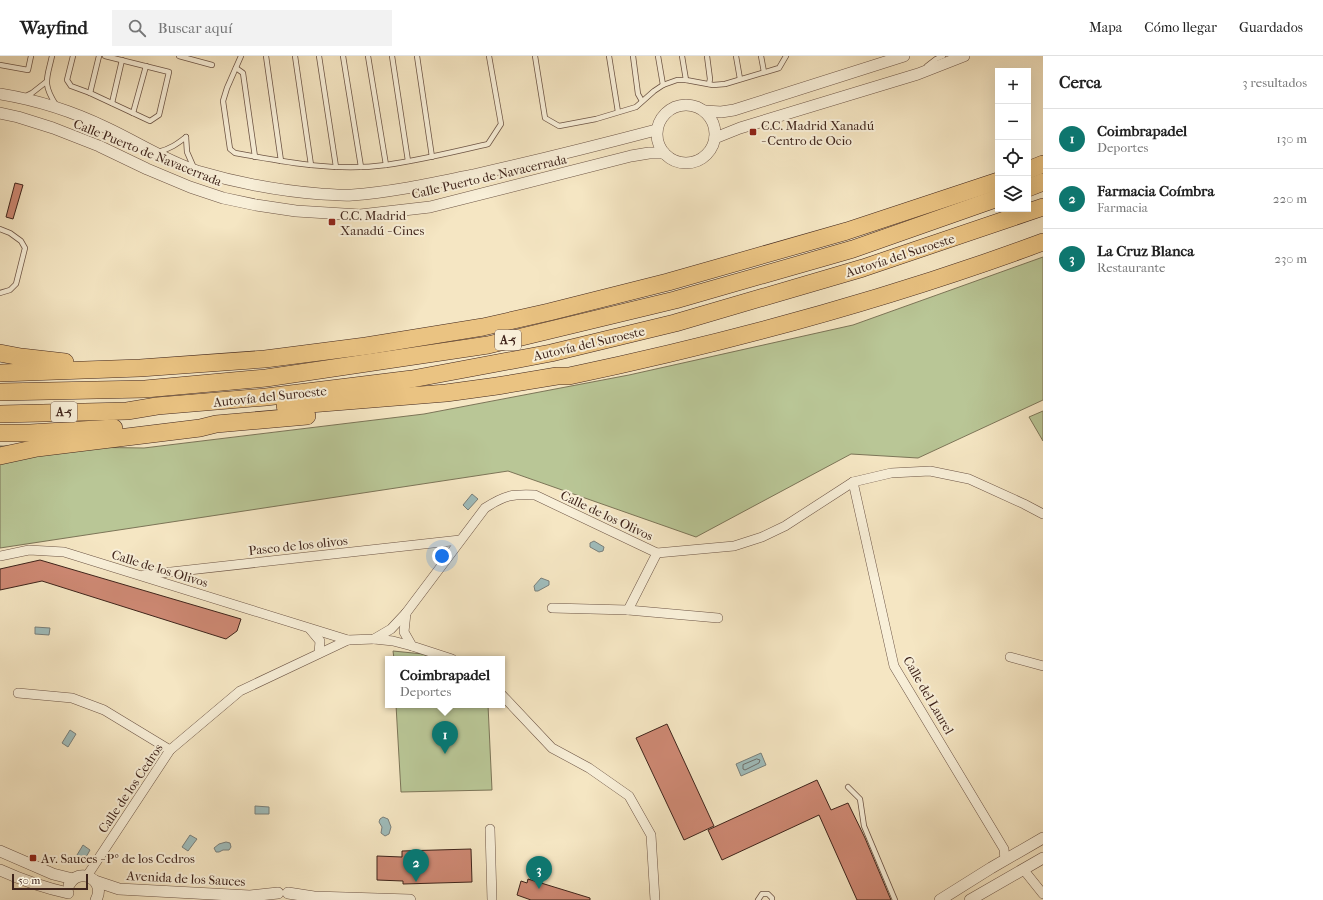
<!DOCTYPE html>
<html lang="es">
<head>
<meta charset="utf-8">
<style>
	body { margin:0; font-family:"IM FELL French Canon",serif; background:#f2f2f2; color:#222 }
	.controls { position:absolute; right:12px; top:12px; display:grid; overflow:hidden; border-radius:0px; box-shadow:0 4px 16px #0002 }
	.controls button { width:36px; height:36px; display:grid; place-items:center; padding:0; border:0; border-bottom:1px solid #e0e0e0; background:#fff; color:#222; font:20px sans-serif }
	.scale { position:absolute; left:12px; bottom:10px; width:76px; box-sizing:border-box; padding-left:4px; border:2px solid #3f241b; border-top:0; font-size:11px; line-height:14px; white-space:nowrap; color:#3f241b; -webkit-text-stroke:3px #f8efd8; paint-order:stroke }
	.you { position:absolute; left:442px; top:500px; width:14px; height:14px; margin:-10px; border:3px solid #fff; border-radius:50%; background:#1a73e8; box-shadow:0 0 0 6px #1a73e833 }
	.badge { display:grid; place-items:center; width:26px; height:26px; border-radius:50%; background:#0f766e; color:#fff; font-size:13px; font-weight:700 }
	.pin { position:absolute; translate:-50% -33px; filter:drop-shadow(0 1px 2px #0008) }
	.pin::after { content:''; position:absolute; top:21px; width:14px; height:12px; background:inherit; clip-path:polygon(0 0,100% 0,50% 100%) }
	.popup { position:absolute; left:385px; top:600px; width:120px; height:52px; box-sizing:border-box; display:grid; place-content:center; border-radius:0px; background:#fff; filter:drop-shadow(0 1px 3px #0005); font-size:13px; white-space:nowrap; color:#767676 }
	.popup b { font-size:15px; color:#222 }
	.popup::after { content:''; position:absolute; left:50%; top:100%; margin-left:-8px; border:8px solid transparent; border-top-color:#fff }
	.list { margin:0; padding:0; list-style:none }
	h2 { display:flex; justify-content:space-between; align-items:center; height:52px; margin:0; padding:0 16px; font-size:17px }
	h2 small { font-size:13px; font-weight:400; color:#767676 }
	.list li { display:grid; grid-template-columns:26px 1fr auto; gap:12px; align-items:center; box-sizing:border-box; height:60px; padding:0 16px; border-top:1px solid #e0e0e0 }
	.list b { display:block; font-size:15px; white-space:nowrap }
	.list p { margin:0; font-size:13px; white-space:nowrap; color:#767676 }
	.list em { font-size:13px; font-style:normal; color:#767676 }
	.icon { flex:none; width:22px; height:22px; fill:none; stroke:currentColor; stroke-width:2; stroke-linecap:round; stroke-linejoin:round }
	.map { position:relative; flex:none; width:1043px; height:844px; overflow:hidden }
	header { display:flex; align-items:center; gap:24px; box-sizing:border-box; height:56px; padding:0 20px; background:#fff; border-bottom:1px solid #e0e0e0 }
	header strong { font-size:19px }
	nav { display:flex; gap:22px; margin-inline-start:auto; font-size:14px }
	.search { width:280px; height:36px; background:#f2f2f2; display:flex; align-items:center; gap:10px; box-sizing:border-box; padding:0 14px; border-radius:0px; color:#767676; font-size:15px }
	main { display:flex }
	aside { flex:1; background:#fff }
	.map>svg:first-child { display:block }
</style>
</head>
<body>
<header>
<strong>Wayfind</strong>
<div class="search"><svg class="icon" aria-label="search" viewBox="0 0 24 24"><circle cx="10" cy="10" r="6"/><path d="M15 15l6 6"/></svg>Buscar aquí</div>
<nav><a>Mapa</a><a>Cómo llegar</a><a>Guardados</a></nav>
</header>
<main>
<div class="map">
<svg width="1043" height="844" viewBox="0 0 1043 844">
	<rect width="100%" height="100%" fill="#f5e6c3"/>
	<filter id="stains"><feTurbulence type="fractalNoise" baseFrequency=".005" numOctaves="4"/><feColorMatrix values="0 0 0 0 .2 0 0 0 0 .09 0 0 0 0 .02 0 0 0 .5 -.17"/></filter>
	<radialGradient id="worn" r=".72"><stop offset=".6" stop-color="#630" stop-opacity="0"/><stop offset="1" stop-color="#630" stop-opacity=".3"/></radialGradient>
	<g fill="#b9c696" stroke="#7c7558">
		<polygon points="1043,201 1043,344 918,402 851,398 696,481 508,415 0,492 0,390 144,392 424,358 629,319 853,269"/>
		<polygon points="1043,355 1043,385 1029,361"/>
		<polygon points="393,595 423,598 434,603 394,603"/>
		<polygon points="396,649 488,649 492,734 401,736"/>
	</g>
	<g fill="#9fbdbc" stroke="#79807c">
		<polygon points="472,438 478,443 468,454 463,449"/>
		<polygon points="594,485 604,491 603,495 599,496 590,491 590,487"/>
		<polygon points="541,522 549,525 549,529 538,535 535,535 534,530"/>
		<polygon points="35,571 50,572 49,579 35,578"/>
		<polygon points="70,674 76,678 68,691 62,687"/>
		<polygon points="761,697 766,709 741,720 736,708"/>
		<polygon points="255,750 269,751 269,758 255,758"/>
		<polygon points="383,761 388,763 391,771 389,778 385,780 381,777 382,771 379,766 380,763"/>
		<polygon points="190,779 197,783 188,795 182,791"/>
		<polygon points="226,786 230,787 231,791 229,794 223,794 219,796 216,796 214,792 219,788"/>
		<polygon points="83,789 90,794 85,803 78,802 77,799"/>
	</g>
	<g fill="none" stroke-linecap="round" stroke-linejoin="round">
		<polygon stroke="#6f706c" stroke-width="1" points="757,703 760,704 759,707 745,714 743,713 743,709"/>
	</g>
	<g fill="#ce8974" stroke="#3f241b">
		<polygon points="15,127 23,129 13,163 6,161"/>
		<polygon points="40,504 241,563 237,575 226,583 42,525 0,534 0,513"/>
		<polygon points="667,668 714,770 684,784 636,682"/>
		<polygon points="817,724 831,754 848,747 865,782 891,844 857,844 819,759 722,804 708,774"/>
		<polygon points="471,793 472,826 403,828 403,825 377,824 377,800 402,801 402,795"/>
		<polygon points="528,823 590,842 590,844 531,844 517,839 521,825 527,827"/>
	</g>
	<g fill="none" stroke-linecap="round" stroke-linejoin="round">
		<g stroke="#6c5445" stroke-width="6">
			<g id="service">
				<path d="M52,0C47,23 42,27 56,49"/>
				<polyline points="73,0 67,24 71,30 90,37 150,65 159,59 169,16 105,0"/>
				<polyline points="179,0 212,9"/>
				<path d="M241,0L227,32L223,45L230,93L235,97C285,106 336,116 386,109C421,104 454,96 488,88L501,68L489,0"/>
				<polyline points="266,0 281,105"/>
				<polyline points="295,0 311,109"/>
				<polyline points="319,0 336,111"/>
				<polyline points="343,0 361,111"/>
				<polyline points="368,0 386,109"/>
				<polyline points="392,0 408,105"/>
				<polyline points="417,0 432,101"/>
				<polyline points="535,0 545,62 559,70 596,63 636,51 654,35 663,29 677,24 686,24 713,29 725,28 779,12 786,0"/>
				<polyline points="609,0 618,56"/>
				<polyline points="633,0 638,38 642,45"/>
				<polyline points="658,0 663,29"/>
				<polyline points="682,0 686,24"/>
				<polyline points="707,0 710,23 709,28"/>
				<polyline points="736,0 740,23"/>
				<polyline points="761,0 764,16"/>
				<polyline points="0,9 28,14 31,0"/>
				<polyline points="927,10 936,3 943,0"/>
				<polyline points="236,12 243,17 255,101"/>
				<polyline points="90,37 99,0"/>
				<polyline points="24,41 32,37 46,26"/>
				<polyline points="112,47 122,4"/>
				<polyline points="133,57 146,10"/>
				<polyline points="186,81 187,96 194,112"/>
				<path d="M158,96C170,93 177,88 186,81"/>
				<polyline points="0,173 10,177 21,185 25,192 16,228 10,234 0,237"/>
				<polyline points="848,731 860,743 864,770 895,844"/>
				<polyline points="758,844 762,838 768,838 772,842 772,844"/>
			</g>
		</g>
		<g stroke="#6c5445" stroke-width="10">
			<g id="minor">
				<polyline points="853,426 894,610 1004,793 1005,804"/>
				<polyline points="0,500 29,494 64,496 348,584"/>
				<polyline points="144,519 460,484"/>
				<polyline points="552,552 628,554 718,562"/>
				<polyline points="628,554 657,497"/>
				<polyline points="406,557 404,576 412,590 452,603"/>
				<polyline points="310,573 320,585 319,597"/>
				<polyline points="374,583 393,585 412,590"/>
				<polyline points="1010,601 1043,610"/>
				<polyline points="18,637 72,642 104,654 170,694"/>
				<polyline points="502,639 552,692 589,712 629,740 651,779 655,844"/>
				<polyline points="490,773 492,844"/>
				<polyline points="1023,813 1043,838"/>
				<path d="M87,820L170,694L240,635L348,584L374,583L391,573L406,557L485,452C505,439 512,438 535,439L657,497L734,490L762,481L785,470L853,426L891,417L930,415L969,423L1024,448L1043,458"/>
			</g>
		</g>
		<g stroke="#6c5445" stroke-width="12">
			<g id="tertiary">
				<path d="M0,38C37,44 74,56 107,72C137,86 166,105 197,115C238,127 279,135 321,138C331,138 342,140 352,139C393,136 433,127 473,119C535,105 595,90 656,74"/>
				<circle cx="686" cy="78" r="29"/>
				<polyline points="705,55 721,56 734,54 904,0"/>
				<polyline points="0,57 18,61 53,72 99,90 147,113 190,131 223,142 256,149 296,155 360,159 430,151 631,100 649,97 664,97"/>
				<polyline points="715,82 740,72 918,18 964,0"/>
				<polyline points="0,795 53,818 73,823"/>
				<path d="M0,814C22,824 45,832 68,837"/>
				<polyline points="95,825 119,833 250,840 278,837"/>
				<path d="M69,829C78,810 107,823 96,844"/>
				<polyline points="288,837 314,841 410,844"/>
				<polyline points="940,844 991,812 1043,782"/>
				<polyline points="970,844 1043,802"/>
			</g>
		</g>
		<g stroke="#3f241b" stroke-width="18">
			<g id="motorway">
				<polyline points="1028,114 1043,108"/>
				<polyline points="1028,132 1043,126"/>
				<polyline points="0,297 21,301 65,306"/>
				<polyline points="0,317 140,312 265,303 366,290 483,271 549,256 668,226 847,175 998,125"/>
				<polyline points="0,336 145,333 266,322 488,289 675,244 853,193 998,142"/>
				<path d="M285,350L446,337L497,330L557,320H569C730,286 889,243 1043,186"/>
				<polyline points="0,358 127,355 157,350 266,341 412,323 551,297 675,267 863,212 1043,151"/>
				<polyline points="0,377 30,377 114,372"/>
				<polyline points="0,400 37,392 200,372 216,368 307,360"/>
			</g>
		</g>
		<use href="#service" stroke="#f8efd8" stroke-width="4.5"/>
		<use href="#minor" stroke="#f8efd8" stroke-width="9"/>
		<use href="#tertiary" stroke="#f8efd8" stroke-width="11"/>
		<use href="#motorway" stroke="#eac382" stroke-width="17"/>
	</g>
	<g fill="#8f2418" stroke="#f8efd8" stroke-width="1.5">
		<rect x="749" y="72" width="8" height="8" rx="2"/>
		<rect x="328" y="162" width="8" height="8" rx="2"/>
		<rect x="29" y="798" width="8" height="8" rx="2"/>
	</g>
	<g text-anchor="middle" stroke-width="4" stroke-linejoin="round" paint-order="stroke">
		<g fill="#f8efd8" stroke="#766154" stroke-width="1">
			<rect x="495" y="274" width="26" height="20" rx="3"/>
			<rect x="51" y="346" width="26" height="20" rx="3"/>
		</g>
		<g font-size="12" font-weight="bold" fill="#3f241b">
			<text x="508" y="288">A-5</text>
			<text x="64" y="360">A-5</text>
		</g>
		<g font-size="13" fill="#3f241b" stroke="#f8efd8" text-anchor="start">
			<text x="761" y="74">C.C. Madrid Xanadú<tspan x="761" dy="15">- Centro de Ocio</tspan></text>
			<text x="340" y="164">C.C. Madrid<tspan x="340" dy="15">Xanadú - Cines</tspan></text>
			<text x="41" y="807">Av. Sauces - Pº de los Cedros</text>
		</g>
		<g font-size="13" fill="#3f241b" stroke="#f8efd8">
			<text transform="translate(148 96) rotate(22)" y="5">Calle Puerto de Navacerrada</text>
			<text transform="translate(489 120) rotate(-13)" y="5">Calle Puerto de Navacerrada</text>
			<text transform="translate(900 199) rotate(-18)" y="5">Autovía del Suroeste</text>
			<text transform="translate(589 287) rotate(-13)" y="5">Autovía del Suroeste</text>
			<text transform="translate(270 340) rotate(-6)" y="5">Autovía del Suroeste</text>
			<text transform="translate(607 459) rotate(25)" y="5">Calle de los Olivos</text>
			<text transform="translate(298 489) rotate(-6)" y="5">Paseo de los olivos</text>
			<text transform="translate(160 512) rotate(17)" y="5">Calle de los Olivos</text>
			<text transform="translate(929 639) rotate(60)" y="5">Calle del Laurel</text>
			<text transform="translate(130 732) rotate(-56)" y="5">Calle de los Cedros</text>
			<text transform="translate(186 822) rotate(3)" y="5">Avenida de los Sauces</text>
		</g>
	</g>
	<rect width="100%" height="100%" filter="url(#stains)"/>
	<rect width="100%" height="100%" fill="url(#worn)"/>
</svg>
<div class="controls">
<button>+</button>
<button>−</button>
<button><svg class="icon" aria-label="locate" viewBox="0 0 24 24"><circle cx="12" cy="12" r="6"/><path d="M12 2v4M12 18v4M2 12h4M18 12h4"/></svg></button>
<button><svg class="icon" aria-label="layers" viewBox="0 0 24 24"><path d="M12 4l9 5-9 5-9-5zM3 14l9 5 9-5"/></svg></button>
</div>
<div class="scale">50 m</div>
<div class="you"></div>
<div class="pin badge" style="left:445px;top:698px">1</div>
<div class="popup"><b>Coimbrapadel</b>Deportes</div>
<div class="pin badge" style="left:416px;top:826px">2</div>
<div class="pin badge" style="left:539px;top:833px">3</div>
</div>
<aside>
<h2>Cerca<small>3 resultados</small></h2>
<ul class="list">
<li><span class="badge">1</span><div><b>Coimbrapadel</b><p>Deportes</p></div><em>130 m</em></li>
<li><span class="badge">2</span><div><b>Farmacia Coímbra</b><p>Farmacia</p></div><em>220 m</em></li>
<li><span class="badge">3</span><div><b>La Cruz Blanca</b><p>Restaurante</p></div><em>230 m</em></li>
</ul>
</aside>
</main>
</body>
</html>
